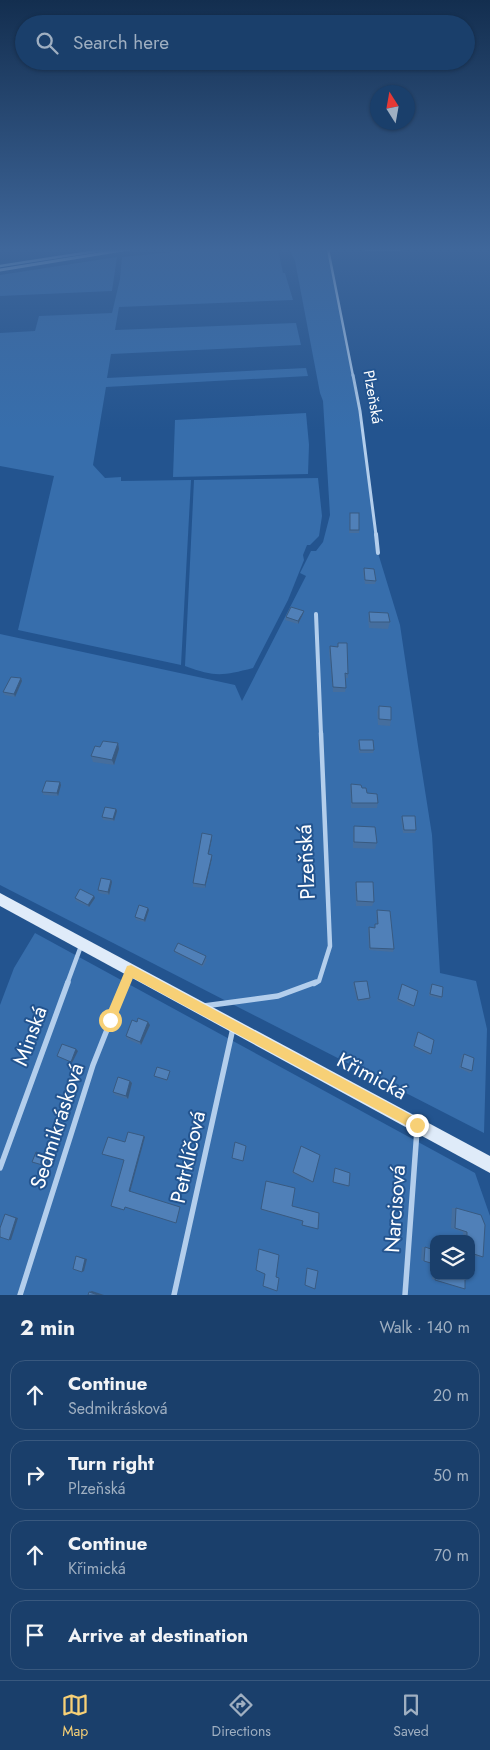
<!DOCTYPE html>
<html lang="en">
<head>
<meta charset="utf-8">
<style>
	body { margin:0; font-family:Jost,sans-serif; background:#234671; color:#f1f3f6 }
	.controls { position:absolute; right:15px; bottom:15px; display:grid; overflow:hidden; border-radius:10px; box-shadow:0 1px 4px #0004 }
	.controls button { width:45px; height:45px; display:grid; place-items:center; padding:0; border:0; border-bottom:1px solid #38587e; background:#1a3f6b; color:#f1f3f6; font:25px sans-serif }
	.compass { position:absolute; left:370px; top:85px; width:45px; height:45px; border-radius:50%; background:#1a3f6b; box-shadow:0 1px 4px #0004; rotate:349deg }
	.stop { position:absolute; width:15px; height:15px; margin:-11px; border:4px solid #f7d076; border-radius:50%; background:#fff }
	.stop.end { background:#f7d076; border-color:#fff; box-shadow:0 1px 5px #0008 }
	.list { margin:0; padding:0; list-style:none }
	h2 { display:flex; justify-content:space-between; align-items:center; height:65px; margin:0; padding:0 20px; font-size:21px }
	h2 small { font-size:16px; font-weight:400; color:#9fafc1 }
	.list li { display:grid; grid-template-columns:32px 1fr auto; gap:15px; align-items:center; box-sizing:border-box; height:70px; margin:0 10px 10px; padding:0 10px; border:1px solid #38587e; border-radius:15px }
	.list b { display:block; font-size:19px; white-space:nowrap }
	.list p { margin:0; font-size:16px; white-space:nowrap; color:#9fafc1 }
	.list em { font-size:16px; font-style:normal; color:#9fafc1 }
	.icon { flex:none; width:28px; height:28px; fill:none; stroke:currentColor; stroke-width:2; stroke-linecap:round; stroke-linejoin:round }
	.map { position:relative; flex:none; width:490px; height:1295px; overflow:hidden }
	.search { position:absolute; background:#1a3f6b; box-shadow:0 1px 4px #0004; left:15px; right:15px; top:15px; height:55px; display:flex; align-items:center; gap:12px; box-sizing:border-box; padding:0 18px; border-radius:28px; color:#9fafc1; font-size:19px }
	.sheet { height:385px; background:#1a3f6b }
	nav { display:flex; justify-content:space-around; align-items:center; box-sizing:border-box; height:70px; border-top:1px solid #38587e; background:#1a3f6b; font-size:14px; color:#9fafc1 }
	nav a { display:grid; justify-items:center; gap:2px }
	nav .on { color:#f7d076 }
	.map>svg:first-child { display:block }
</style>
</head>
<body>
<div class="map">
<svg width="490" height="1295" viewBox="0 0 490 1295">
	<rect width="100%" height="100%" fill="#23548f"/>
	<g fill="#376eac" fill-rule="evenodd">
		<polygon points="202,249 278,249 283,273 285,273 293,300 119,307 115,330 296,323 301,345 111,354 107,378 306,368 308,376 106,387 93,465 105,478 121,477 121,481 191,480 181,665 18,630 54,476 0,466 0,333 35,331 39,316 112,313 120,279 122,257"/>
		<polygon points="289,249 328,249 360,411 378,553 400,625 418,746 432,835 440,973 476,981 487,1029 484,1133 0,885 0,634 235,685 242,701 306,576 300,573 311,551 316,551 323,542 330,515 323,401 320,393 295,261"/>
		<polygon points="117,257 112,291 0,296 0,275"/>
		<polygon points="306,413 309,445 308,474 173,477 175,420"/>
		<path d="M318,478L322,516L319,536L310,545H307L303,555L304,560L288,600L253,668C222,676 215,677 185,666L194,480Z"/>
		<path d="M35,933L475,1173L490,1216V1295H0V1005L14,968ZM434,1239H471V1276H434Z"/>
	</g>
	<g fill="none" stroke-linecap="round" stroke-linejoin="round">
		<polyline stroke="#a7c9ed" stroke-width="2.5" points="0,266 110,249"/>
		<polyline stroke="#b3ceec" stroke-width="2.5" points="328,249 353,376"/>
		<polyline stroke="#b3ceec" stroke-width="3" points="353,375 360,411 376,535"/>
		<g stroke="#b3ceec" stroke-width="4">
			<polyline points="376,534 378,553"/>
			<polyline points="316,614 321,734"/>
		</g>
		<g stroke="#b3ceec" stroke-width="4.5">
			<polyline points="67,984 81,946"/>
			<polyline points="126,984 130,973"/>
			<polyline points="314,984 319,981 330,946 321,733"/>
		</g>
		<g stroke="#b3ceec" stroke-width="5.5">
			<polyline points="204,1006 278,996 316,982"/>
			<polyline points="0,1168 68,982"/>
			<polyline points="20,1295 93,1065 126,982"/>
			<polyline points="174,1295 233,1028"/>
			<polyline points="405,1295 417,1130"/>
		</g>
		<g stroke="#b3ceec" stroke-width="3">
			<polyline points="366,249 401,249"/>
			<polyline points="0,270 129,249"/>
		</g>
		<polygon fill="#dfebf9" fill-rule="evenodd" points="0,893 490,1156 490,1173 0,906"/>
	</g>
	<g fill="#456e9e">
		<polygon points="350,513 359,530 359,533 349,533"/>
		<polygon points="364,568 376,581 375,584 365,584 363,572"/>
		<polygon points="304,611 303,614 298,624 285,620 286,617"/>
		<polygon points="369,612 390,622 388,629 369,628 368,619"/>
		<polygon points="338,643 348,674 348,678 345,678 346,688 345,692 333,692 329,651 330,646 337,646"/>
		<polygon points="21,678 22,681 15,697 5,695 3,692"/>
		<polygon points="379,706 391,720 390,726 378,725 377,712"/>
		<polygon points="359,740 374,750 373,753 359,753 358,743"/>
		<polygon points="118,743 119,749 114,765 93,762 91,756 100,747"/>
		<polygon points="351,784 362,788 378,803 377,808 351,808 350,789"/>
		<polygon points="61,785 58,796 44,795 42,792"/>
		<polygon points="116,809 117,811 114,821 103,820 102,817"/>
		<polygon points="402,816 416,830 415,833 403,833 401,819"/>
		<polygon points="354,826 377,843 375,849 353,848 353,831"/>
		<polygon points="212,838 209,854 212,858 205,888 193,887 193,883"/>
		<polygon points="112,882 109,895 99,893 98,890"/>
		<polygon points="356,882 374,902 372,906 356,906 355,887"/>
		<polygon points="75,898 95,898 89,907 76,901"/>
		<polygon points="149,910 145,922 136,920 135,917"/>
		<polygon points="377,910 394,949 393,952 369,950 368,930 369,927 374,928 375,924 377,924 376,912"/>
		<polygon points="174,951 207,959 203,967 175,953"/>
		<polygon points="354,982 370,998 369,1000 357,1001 353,984"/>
		<polygon points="402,984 414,1006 413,1008 397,1001"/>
		<polygon points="432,984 442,997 441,999 429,996 430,986"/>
		<polygon points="150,1025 141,1045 127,1039 126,1036"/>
		<polygon points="418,1032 431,1054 429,1055 413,1048 417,1034"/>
		<polygon points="464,1054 472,1071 470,1073 459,1068 462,1055"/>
		<polygon points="170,1073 167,1081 155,1077 154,1076"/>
		<polygon points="130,1081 132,1083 128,1099 115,1095 113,1092"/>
		<polygon points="301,1146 313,1182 312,1183 292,1173"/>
		<polygon points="335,1168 349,1186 348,1187 332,1182 334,1169"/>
		<polygon points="266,1181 292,1206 318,1229 301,1225 302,1221 261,1210"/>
		<polygon points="452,1208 456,1208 483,1257 479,1257 471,1255 471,1239 463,1239 463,1232 451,1228"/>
		<polygon points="422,1247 425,1247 434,1250 434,1276 465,1276 460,1288 432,1279 433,1264 421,1260"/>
	</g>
	<g fill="#385a81">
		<polygon points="304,611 303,614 298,624 298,621"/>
		<polygon points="21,678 22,681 15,697 14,694"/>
		<polygon points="118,743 119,749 114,765 112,760"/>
		<polygon points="60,782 61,785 58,796 57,793"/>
		<polygon points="116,809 117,811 114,821 113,819"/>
		<polygon points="212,835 212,838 208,857 208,854"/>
		<polygon points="212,855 212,858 205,888 205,885"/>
		<polygon points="111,880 112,882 109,895 108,892"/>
		<polygon points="94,896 95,898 89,907 88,905"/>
		<polygon points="148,908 149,910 145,922 144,920"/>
		<polygon points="148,1022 150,1025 141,1045 140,1042"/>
		<polygon points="76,1049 78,1051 72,1063 71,1062"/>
		<polygon points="130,1081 132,1083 128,1099 126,1096"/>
		<polygon points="144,1136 145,1137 130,1192 129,1191"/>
		<polygon points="49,1156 51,1157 47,1167 46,1166"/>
		<polygon points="5,1214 18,1218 11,1240 9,1240"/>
		<polygon points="76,1256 87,1259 84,1271 82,1272"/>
		<polygon points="92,1291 104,1295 98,1295 89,1292"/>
	</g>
	<g fill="#5080b8" stroke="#385a81">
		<rect x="350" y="513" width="9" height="17"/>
		<polygon points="364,568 374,569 376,581 365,580"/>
		<polygon points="291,607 304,611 298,621 286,617"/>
		<polygon points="369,612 388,613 390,622 370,622"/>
		<polygon points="338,643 347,643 348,674 345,673 346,688 333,687 330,646 338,647"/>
		<polygon points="11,677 21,678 14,694 3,692"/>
		<polygon points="379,706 391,707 391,720 379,719"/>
		<polygon points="359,740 373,740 374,750 360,750"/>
		<polygon points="103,741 118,743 112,760 91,756 95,746 100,747"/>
		<polygon points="46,781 60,782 57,793 42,792"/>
		<polygon points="351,784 361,785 362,788 366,788 367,793 377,794 378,803 352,803"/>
		<polygon points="105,807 116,809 113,819 102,817"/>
		<polygon points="402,816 415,816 416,830 404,830"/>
		<polygon points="354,826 375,827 377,843 354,842"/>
		<polygon points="202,833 212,835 208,854 212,855 205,885 193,883"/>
		<polygon points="101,878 111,880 108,892 98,890"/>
		<polygon points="356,882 373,882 374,902 357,901"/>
		<polygon points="80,889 94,896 88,905 75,898"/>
		<polygon points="139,905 148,908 144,920 135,917"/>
		<polygon points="377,910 390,911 394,949 370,948 369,927 375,928 375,924 378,924"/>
		<polygon points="178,943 206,956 202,965 174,951"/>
		<polygon points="367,981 370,998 358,1000 354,982"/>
		<polygon points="402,984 418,991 414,1006 398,999"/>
		<polygon points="432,984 443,987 442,997 430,994"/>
		<polygon points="138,1018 148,1022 140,1042 126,1036 132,1020 137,1022"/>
		<polygon points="418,1032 434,1040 431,1054 414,1046"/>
		<polygon points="62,1044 76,1049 71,1062 57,1056"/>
		<polygon points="464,1054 474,1058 472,1071 461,1067"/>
		<polygon points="157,1067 170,1071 167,1080 154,1076"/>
		<polygon points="118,1077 130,1081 126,1096 113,1092"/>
		<polygon points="128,1132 144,1136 129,1191 180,1207 176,1223 125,1207 124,1210 111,1206 124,1160 102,1154 108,1137 125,1142"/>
		<polygon points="235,1142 246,1146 243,1161 232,1158"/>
		<polygon points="301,1146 320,1155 313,1182 293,1172"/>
		<polygon points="36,1152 49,1156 46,1166 32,1162"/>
		<polygon points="335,1168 350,1173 349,1186 333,1182"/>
		<polygon points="266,1181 295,1188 292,1206 319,1213 318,1229 302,1225 303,1221 261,1209"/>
		<polygon points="456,1208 481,1215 485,1225 483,1257 471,1253 471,1239 467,1239 467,1232 455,1228"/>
		<polygon points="5,1214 16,1218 9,1240 0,1237 0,1228"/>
		<polygon points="425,1247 434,1250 434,1264 424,1261"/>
		<polygon points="259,1249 279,1255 276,1277 279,1278 277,1291 263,1286 265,1274 256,1270"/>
		<polygon points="76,1256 85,1259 82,1272 73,1269"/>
		<polygon points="307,1268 318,1271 315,1289 305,1285"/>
		<polygon points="436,1276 465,1276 465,1289 435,1280"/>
		<polygon points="89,1292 98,1295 88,1295"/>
	</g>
	<linearGradient id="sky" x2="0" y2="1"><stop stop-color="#132e4f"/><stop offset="0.58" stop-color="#3f679b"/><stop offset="1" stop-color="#3f679b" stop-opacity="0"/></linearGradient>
	<rect width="490" height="430" fill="url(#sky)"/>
	<polygon fill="#f7d076" points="131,965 422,1121 423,1125 422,1129 417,1131 413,1129 133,978 114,1024 110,1025 106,1024 104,1020 106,1016 127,966"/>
	<g text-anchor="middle" stroke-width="4" stroke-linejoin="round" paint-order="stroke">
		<g font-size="15" fill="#fff" stroke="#23548f">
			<text transform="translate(373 397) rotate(80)" y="5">Plzeňská</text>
		</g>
		<g font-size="21" fill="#fff" stroke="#23548f">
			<text transform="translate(306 862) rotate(-93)" y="7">Plzeňská</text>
			<text transform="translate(30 1036) rotate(-70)" y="7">Minská</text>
			<text transform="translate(372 1076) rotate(28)" y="7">Křimická</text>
			<text transform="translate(57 1126) rotate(-72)" y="7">Sedmikrásková</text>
			<text transform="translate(188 1157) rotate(-77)" y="7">Petrklíčová</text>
			<text transform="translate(395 1209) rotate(-86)" y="7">Narcisová</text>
		</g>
	</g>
</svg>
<div class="controls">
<button><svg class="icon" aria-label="layers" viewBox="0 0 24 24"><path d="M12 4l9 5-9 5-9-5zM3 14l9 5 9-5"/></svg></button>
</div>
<svg class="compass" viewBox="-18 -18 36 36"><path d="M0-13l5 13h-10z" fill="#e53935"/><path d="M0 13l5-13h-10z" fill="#9fafc1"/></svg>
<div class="stop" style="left:110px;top:1020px"></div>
<div class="stop end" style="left:417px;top:1125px"></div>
<div class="search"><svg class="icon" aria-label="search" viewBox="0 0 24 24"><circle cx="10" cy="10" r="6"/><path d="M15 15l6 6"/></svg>Search here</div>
</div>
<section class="sheet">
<h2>2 min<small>Walk · 140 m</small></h2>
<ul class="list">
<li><svg class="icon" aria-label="ahead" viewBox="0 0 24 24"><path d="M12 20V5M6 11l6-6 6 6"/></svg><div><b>Continue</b><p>Sedmikrásková</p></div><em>20 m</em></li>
<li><svg class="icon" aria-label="right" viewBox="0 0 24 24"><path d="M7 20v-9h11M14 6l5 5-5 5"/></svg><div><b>Turn right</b><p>Plzeňská</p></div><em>50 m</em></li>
<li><svg class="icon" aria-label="ahead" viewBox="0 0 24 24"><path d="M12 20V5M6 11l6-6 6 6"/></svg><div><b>Continue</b><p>Křimická</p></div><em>70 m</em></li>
<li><svg class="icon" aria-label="arrive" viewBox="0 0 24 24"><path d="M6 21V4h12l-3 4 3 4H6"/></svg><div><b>Arrive at destination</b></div></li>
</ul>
</section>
<nav>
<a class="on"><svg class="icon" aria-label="map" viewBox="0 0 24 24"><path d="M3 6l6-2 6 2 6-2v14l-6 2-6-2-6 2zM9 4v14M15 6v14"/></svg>Map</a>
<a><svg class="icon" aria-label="directions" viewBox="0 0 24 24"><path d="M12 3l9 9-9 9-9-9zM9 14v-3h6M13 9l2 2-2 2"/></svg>Directions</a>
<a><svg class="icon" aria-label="saved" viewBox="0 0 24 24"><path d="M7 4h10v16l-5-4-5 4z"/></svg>Saved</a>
</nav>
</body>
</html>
